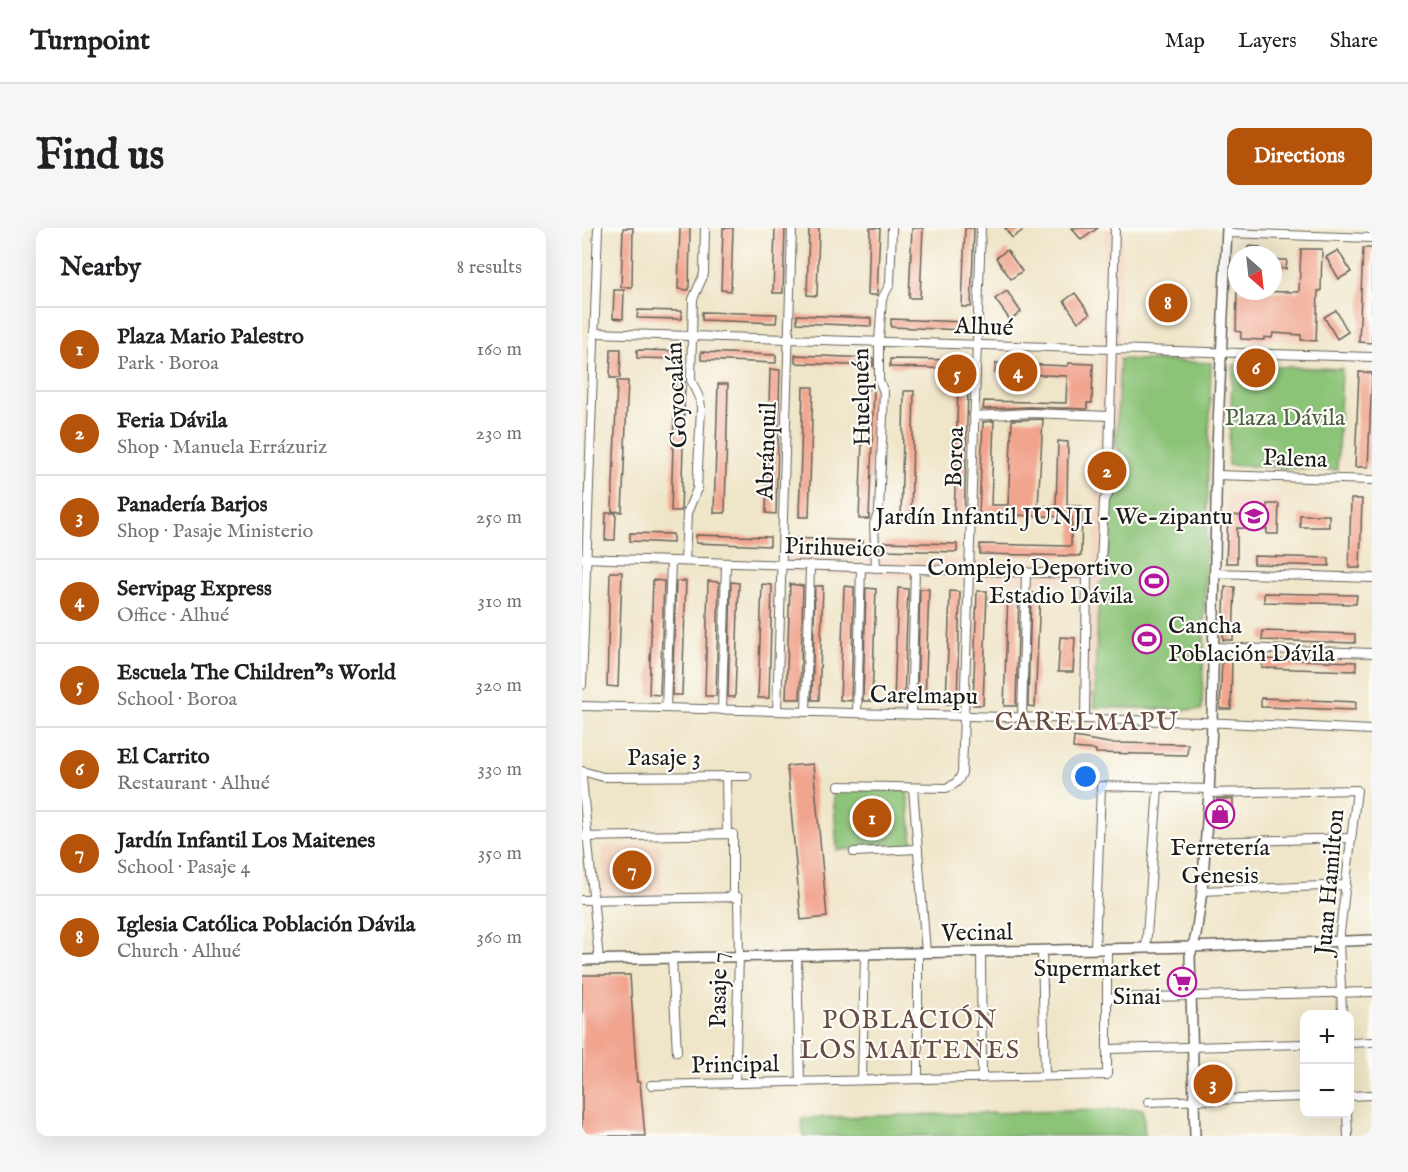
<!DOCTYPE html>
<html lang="en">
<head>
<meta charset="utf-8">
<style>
	body { margin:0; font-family:"IM FELL English",serif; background:#f6f6f6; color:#202124 }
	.controls { position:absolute; right:18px; bottom:18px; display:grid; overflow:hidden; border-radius:12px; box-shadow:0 6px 24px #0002 }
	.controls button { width:54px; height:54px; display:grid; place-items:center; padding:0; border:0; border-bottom:2px solid #e0e0e0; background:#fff; color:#202124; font:30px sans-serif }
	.compass { position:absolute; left:646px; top:18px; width:54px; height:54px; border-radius:50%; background:#fff; box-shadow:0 6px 24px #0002; rotate:153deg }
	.you { position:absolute; left:504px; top:549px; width:21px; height:21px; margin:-15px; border:4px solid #fff; border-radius:50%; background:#1a73e8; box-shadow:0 0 0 9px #1a73e833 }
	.badge { display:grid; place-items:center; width:39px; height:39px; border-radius:50%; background:#b45309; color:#fff; font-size:20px; font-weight:700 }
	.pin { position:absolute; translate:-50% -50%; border:3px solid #fff; box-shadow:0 2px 6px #0006 }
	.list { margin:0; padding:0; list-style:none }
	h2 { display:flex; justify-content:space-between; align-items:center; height:78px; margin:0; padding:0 24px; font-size:26px }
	h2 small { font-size:20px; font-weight:400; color:#757577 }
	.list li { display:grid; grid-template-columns:39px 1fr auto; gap:18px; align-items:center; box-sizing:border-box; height:84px; padding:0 24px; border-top:2px solid #e0e0e0 }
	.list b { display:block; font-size:22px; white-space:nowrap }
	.list p { margin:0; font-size:20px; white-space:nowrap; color:#757577 }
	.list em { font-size:20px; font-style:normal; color:#757577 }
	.map { position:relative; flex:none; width:790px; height:908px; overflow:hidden; border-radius:12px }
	header { display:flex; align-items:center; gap:36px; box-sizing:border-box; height:84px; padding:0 30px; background:#fff; border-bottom:2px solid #e0e0e0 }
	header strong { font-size:28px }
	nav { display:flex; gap:33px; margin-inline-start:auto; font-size:21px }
	.intro { display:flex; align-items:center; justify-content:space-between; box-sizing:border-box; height:144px; padding:0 36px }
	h1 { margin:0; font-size:42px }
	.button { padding:15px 27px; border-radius:12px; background:#b45309; color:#fff; font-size:21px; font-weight:700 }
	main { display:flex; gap:36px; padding:0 36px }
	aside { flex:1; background:#fff; border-radius:12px; box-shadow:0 6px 24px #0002 }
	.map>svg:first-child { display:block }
</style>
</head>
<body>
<header>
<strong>Turnpoint</strong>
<nav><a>Map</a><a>Layers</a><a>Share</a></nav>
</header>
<div class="intro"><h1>Find us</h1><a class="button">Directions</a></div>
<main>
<aside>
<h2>Nearby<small>8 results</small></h2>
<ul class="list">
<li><span class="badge">1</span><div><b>Plaza Mario Palestro</b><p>Park · Boroa</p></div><em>160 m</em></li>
<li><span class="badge">2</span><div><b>Feria Dávila</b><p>Shop · Manuela Errázuriz</p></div><em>230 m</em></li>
<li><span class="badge">3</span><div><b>Panadería Barjos</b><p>Shop · Pasaje Ministerio</p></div><em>250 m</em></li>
<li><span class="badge">4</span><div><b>Servipag Express</b><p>Office · Alhué</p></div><em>310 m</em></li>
<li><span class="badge">5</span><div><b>Escuela The Children&quot;s World</b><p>School · Boroa</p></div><em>320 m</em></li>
<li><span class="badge">6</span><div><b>El Carrito</b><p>Restaurant · Alhué</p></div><em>330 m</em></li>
<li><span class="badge">7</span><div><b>Jardín Infantil Los Maitenes</b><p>School · Pasaje 4</p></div><em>350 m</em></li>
<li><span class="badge">8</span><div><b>Iglesia Católica Población Dávila</b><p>Church · Alhué</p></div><em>360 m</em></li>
</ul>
</aside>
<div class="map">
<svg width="790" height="908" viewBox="0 0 790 908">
	<rect width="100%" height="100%" fill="#fdfcf7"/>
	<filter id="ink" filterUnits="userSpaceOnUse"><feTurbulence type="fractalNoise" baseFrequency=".0167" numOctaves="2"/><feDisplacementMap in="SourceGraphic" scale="12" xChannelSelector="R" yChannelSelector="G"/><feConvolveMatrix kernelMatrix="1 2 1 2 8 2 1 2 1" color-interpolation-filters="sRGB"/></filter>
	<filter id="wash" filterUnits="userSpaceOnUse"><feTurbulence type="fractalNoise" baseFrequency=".008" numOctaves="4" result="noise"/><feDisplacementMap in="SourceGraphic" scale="24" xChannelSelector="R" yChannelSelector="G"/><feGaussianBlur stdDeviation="1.35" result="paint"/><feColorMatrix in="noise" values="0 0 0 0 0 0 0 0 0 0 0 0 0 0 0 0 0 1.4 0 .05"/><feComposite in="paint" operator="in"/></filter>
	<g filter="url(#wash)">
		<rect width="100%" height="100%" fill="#efe5c8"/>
		<g fill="#f3d4bf">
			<polygon points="523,0 541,0 534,218 537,220 534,267 529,274 524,350 517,356 512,479 497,478 500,356 206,345 205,327 512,335"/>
			<polygon points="718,19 741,20 738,114 652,112 653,60 655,60 655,63 715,63"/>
			<polygon points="362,129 388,130 387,163 361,163"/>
			<polygon points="645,268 700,270 699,308 644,306"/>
			<polygon points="79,617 80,666 21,668 20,619"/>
		</g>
		<g fill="#8bc377" stroke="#54704a" stroke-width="1.5">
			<polygon points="538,131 629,135 620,482 512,479 517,356 524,350 529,274 534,267 537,220 534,218"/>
			<polygon points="651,137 760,141 755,242 646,237"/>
			<polygon points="251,561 325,562 331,618 255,622"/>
			<polygon points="561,881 563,908 221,908 220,890"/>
		</g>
		<g id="blocks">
			<g fill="#f1a48e">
				<polygon points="41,0 51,0 50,59 39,59"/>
				<polygon points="98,0 108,0 107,62 96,61"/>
				<polygon points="141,0 151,0 149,63 139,62"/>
				<polygon points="193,0 203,0 201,65 191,65"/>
				<polygon points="227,0 237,0 235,68 225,67"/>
				<polygon points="288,0 298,0 295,67 286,67"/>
				<polygon points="330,0 341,0 338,70 327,70"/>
				<polygon points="383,0 392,0 389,79 380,79"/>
				<polygon points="423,0 444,0 430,10"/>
				<polygon points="490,0 516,0 499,12"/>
				<polygon points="666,18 678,19 677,27 666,27"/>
				<polygon points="781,20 790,20 790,115 777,114"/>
				<polygon points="719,21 740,21 739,63 736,63 734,113 719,112 719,107 691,105 690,110 682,109 682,112 659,111 659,104 654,103 655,63 717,64"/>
				<polygon points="425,22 440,43 429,51 414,30"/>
				<polygon points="756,22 769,44 757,51 744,29"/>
				<polygon points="691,32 705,32 704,41 691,40"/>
				<polygon points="32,62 42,62 41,91 31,90"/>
				<polygon points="425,63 439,84 428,92 413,71"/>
				<polygon points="493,65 508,86 496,94 482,73"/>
				<polygon points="56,82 100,83 100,91 55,90"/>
				<polygon points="754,82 766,104 755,111 742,89"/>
				<polygon points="120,84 195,86 194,95 120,92"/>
				<polygon points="215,87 289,90 289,98 215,95"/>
				<polygon points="309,91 382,94 382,102 309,99"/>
				<polygon points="29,121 39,121 38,150 28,150"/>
				<polygon points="55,122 99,123 98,131 55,130"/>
				<polygon points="119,124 194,127 194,135 119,132"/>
				<polygon points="213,127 291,130 291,138 213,135"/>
				<polygon points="308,131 381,132 381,141 308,139"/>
				<polygon points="414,135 486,138 486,135 511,136 510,175 505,175 505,181 448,179 401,181 402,173 484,175 485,148 413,145"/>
				<polygon points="188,141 198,142 194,286 184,285"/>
				<polygon points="777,144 790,145 786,239 773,239"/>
				<polygon points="35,153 46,153 40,284 30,283"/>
				<polygon points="93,154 103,154 99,283 89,283"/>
				<polygon points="136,156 146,156 143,285 132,285"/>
				<polygon points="221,159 231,159 227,289 217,289"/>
				<polygon points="282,161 292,161 287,291 277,291"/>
				<polygon points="322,163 332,163 329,292 319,292"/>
				<polygon points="376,164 386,164 382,292 372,292"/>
				<polygon points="461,191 456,278 474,278 476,213 486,214 485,278 500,278 499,328 398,326 398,316 489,318 490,289 397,286 401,194 412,193 409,277 426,277 430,192"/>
				<polygon points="769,271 780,271 778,340 767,340"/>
				<polygon points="685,276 697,276 696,306 685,306 685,301 655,300 655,335 644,335 646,287 685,289"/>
				<polygon points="24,285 34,285 33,312 23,312"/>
				<rect x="718" y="287" width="29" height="12"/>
				<polygon points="48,305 91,306 91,315 48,313"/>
				<polygon points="114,307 188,309 188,318 114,315"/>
				<polygon points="209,310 281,313 280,321 209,318"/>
				<polygon points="302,314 375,316 375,324 302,322"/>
				<polygon points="672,328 747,330 747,338 672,336"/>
				<polygon points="28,344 40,344 36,459 25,458"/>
				<polygon points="71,352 82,353 78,467 67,466"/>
				<polygon points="94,353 104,353 100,467 90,467"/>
				<polygon points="126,353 137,354 134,468 123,468"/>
				<polygon points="149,354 157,355 153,469 146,469"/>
				<polygon points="180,356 190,357 187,470 176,470"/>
				<polygon points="208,356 221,358 218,471 204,471"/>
				<polygon points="233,358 241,358 237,472 230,472"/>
				<polygon points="262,358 272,359 269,473 258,472"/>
				<polygon points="643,359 653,359 651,412 641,412"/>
				<polygon points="284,360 294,361 290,473 281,473"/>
				<polygon points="316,360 326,361 322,474 312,474"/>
				<polygon points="338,361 347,361 343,475 335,475"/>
				<polygon points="368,363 378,364 375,476 364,476"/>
				<polygon points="395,363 405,363 401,477 391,477"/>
				<polygon points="426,364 437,365 434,478 422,478"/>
				<polygon points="449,365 458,366 453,479 446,478"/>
				<polygon points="682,365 775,367 774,376 682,374"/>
				<polygon points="681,403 773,406 773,415 680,412"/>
				<polygon points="478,409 493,410 491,444 476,444"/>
				<polygon points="640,428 650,428 649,481 638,481"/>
				<polygon points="680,431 774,434 774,443 680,440"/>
				<polygon points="679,470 774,474 773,482 679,479"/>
				<polygon points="492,509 527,515 606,516 605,527 514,525 514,522 491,520"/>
				<polygon points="231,536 245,689 219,692 205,538"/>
				<rect x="635" y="571" width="16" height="18"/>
				<polygon points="0,747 48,747 55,854 58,854 63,908 0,908"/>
			</g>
		</g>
	</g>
	<g filter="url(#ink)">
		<use href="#blocks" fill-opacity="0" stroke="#666258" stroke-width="1.5"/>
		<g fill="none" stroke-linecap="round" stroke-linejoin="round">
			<g stroke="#666258" stroke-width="10">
				<g id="minor">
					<polyline points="645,5 790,10"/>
					<polyline points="12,105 790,129"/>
					<polyline points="392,188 448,185 528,188"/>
					<polyline points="634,247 790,252"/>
					<polyline points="0,330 491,346 505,346 514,343 519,335 522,272 526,267 533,0"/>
					<polyline points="103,333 105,285 115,261 119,180 118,172 109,152 110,108 111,71 122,46 123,0"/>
					<polyline points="294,340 292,296 297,283 302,164 297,152 297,114 300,71 308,56 310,0"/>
					<polyline points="632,345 790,350"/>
					<polyline points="631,419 790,425"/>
					<polyline points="0,457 16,0"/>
					<polyline points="0,478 621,494 790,502"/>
					<polyline points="84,480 89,333"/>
					<polyline points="140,482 144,335"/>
					<polyline points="195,483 210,0"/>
					<polyline points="224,484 228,337"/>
					<polyline points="275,485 279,339"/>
					<polyline points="329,486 333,341"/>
					<polyline points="440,489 444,344"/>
					<polyline points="503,491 505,346"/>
					<polyline points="0,543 21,549 165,548"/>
					<polyline points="144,548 145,606"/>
					<polyline points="0,550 17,732"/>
					<path d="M257,558L364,560C373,557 377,553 380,545L399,0"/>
					<polyline points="331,560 344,725"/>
					<polyline points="627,565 775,562 757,713 760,786"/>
					<polyline points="0,609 151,606 151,669"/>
					<polyline points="623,614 769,610"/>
					<polyline points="272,624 336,621"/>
					<polyline points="620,663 764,657"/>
					<polyline points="0,672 156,669 157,729 153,855"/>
					<polyline points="564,720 576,560"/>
					<polyline points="513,721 519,558 627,561"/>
					<polyline points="460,722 463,848"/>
					<polyline points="399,724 400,850"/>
					<polyline points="336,725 336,851"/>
					<polyline points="215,728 218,854"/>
					<polyline points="90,730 95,824"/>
					<polyline points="525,770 790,764"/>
					<polyline points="768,815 790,814"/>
					<polyline points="525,821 722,816"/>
					<polyline points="280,852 283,726"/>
					<polyline points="69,857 525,847 525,721"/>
					<polyline points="768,868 790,867"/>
					<polyline points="566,874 722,869"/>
					<polyline points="765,886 766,908"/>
				</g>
			</g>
			<g stroke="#666258" stroke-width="12">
				<g id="tertiary">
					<polyline points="0,732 610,719 790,712"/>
					<polyline points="613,908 608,728 614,707 620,663 627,565 630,495 635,220 645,0"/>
				</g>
			</g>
			<use href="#minor" stroke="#fff" stroke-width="8"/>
			<use href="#tertiary" stroke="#fff" stroke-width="9"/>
		</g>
	</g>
	<defs>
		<g id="school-ring" transform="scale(1.5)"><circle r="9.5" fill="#fdfcf7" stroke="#b5179e" stroke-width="1.5"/><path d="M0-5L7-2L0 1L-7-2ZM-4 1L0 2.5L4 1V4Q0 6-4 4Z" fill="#b5179e"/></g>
		<g id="stadium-ring" transform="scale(1.5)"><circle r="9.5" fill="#fdfcf7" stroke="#b5179e" stroke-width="1.5"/><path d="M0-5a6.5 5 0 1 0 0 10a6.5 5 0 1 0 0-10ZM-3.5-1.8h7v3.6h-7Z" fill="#b5179e"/></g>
		<g id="shop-ring" transform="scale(1.5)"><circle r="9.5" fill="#fdfcf7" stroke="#b5179e" stroke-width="1.5"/><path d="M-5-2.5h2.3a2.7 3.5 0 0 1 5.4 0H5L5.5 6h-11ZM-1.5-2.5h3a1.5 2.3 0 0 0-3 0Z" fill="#b5179e"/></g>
		<g id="supermarket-ring" transform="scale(1.5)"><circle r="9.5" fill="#fdfcf7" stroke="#b5179e" stroke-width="1.5"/><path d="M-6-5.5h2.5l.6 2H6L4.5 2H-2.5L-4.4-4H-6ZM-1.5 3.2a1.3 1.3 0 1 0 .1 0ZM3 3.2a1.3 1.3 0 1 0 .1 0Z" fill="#b5179e"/></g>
	</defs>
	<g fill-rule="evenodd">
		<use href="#school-ring" x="672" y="288"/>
		<use href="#stadium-ring" x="572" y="353"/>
		<use href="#stadium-ring" x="565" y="411"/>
		<use href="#shop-ring" x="638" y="586"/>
		<use href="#supermarket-ring" x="600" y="754"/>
	</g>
	<g text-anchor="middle" stroke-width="4.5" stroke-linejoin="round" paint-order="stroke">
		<g font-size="24" fill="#1c1c1c" stroke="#fdfcf7">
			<text transform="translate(402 98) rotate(2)" y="8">Alhué</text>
			<text transform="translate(94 167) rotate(-93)" y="8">Goyocalán</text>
			<text transform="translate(279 169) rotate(-91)" y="8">Huelquén</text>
			<text transform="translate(184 223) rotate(-88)" y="8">Abránquil</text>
			<text transform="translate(372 229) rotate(-88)" y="8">Boroa</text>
			<text transform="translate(713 230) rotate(2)" y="8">Palena</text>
			<text transform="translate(253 319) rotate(2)" y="8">Pirihueico</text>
			<text transform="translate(342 467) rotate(1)" y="8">Carelmapu</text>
			<text x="82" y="537">Pasaje 3</text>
			<text transform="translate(747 654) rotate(-85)" y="8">Juan Hamilton</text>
			<text transform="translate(395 704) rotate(-1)" y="8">Vecinal</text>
			<text transform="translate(136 762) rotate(-89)" y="8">Pasaje 7</text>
			<text transform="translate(153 836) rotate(-1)" y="8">Principal</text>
		</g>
		<g font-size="24" fill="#485f40" stroke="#fdfcf7">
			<text x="703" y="197">Plaza Dávila</text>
		</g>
		<g font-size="24" fill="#1c1c1c" stroke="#fdfcf7" text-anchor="end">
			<text x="651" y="296">Jardín Infantil JUNJI - We-zipantu</text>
			<text x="551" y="347">Complejo Deportivo<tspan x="551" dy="28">Estadio Dávila</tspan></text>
			<text x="586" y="405" text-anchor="start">Cancha<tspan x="586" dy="28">Población Dávila</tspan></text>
			<text x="638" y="627" text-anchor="middle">Ferretería<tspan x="638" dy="28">Genesis</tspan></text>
			<text x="579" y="748">Supermarket<tspan x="579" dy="28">Sinai</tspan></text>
		</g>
		<g font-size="26" letter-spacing="1.5" fill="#674c44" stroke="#fdfcf7">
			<text x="505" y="502">CARELMAPU</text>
			<text x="328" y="800">POBLACIÓN<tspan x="328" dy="30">LOS MAITENES</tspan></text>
		</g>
	</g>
</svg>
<div class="controls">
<button>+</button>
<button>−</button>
</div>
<svg class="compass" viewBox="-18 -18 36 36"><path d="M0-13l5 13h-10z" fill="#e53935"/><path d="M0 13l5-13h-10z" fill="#757577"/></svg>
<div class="you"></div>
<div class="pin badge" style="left:290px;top:590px">1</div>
<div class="pin badge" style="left:525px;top:243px">2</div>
<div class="pin badge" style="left:631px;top:856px">3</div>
<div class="pin badge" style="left:436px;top:144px">4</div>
<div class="pin badge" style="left:375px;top:146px">5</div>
<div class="pin badge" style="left:674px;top:140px">6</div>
<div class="pin badge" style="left:50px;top:642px">7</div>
<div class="pin badge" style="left:586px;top:75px">8</div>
</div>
</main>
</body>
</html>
